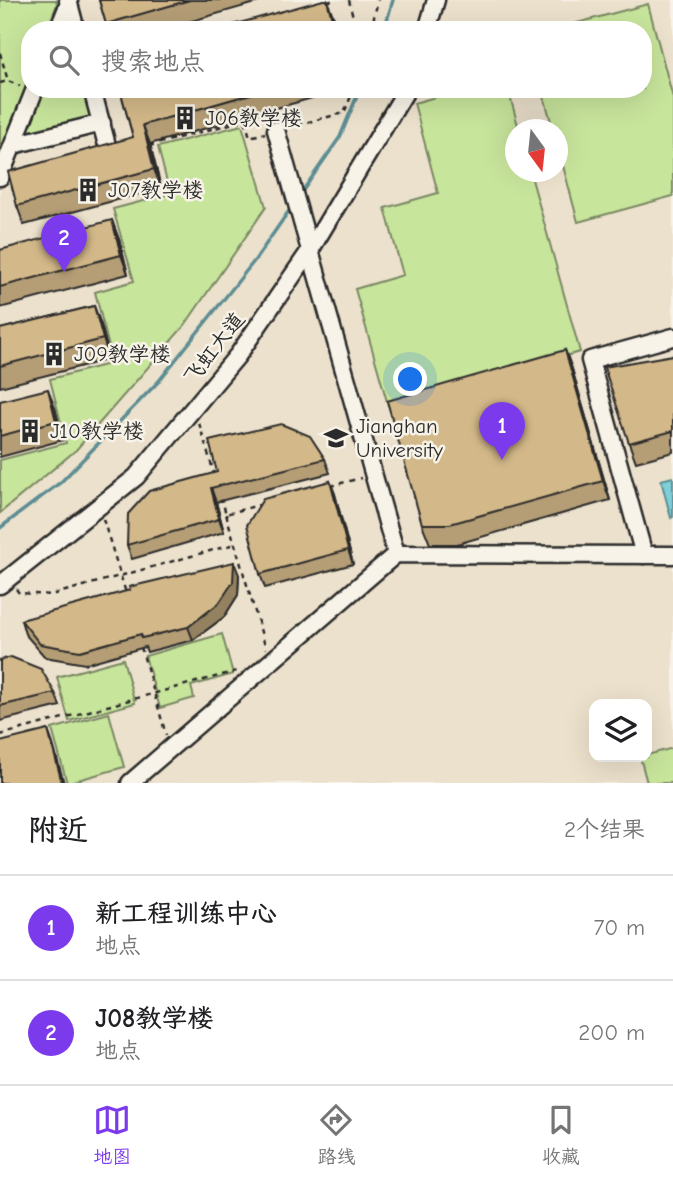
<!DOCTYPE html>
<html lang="zh">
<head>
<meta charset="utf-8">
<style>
	body { margin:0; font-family:"Comic Neue","LXGW WenKai TC",sans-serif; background:#f2f2f2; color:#202124 }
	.controls { position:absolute; right:21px; bottom:21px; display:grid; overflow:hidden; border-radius:14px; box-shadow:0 7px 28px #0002 }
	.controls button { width:63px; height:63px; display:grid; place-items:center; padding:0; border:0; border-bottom:2px solid #e0e0e0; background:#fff; color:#202124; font:35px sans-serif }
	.compass { position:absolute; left:505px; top:119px; width:63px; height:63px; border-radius:50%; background:#fff; box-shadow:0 7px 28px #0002; rotate:165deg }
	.you { position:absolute; left:411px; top:380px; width:24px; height:24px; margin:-18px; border:5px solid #fff; border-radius:50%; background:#1a73e8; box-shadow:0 0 0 10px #1a73e833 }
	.badge { display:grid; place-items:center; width:46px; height:46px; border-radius:50%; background:#7c3aed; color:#fff; font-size:23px; font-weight:700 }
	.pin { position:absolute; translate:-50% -58px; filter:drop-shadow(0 2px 4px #0008) }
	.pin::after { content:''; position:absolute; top:37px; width:24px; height:21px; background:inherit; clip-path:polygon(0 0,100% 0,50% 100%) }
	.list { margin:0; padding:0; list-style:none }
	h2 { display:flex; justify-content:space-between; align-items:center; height:91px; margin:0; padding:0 28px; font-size:30px }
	h2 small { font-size:23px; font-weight:400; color:#757577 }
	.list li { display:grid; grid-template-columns:46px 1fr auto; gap:21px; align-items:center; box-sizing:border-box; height:105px; padding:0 28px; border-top:2px solid #e0e0e0 }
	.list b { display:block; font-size:26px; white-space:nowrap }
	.list p { margin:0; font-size:23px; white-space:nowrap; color:#757577 }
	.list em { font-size:23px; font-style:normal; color:#757577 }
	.icon { flex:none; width:38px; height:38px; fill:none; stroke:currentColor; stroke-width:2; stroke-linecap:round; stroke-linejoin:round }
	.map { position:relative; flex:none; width:673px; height:783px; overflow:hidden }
	.search { position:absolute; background:#fff; box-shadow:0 7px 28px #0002; left:21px; right:21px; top:21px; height:77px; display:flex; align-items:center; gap:18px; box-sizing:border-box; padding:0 24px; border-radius:28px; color:#757577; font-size:26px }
	.sheet { height:301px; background:#fff }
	nav { display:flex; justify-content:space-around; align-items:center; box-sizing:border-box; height:98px; border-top:2px solid #e0e0e0; background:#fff; font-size:19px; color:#757577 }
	nav a { display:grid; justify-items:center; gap:4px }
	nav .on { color:#7c3aed }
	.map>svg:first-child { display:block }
</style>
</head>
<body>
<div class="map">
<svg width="673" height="783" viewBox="0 0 673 783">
	<rect width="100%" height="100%" fill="#f7f3e8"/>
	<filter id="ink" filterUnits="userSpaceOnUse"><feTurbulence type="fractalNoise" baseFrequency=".0143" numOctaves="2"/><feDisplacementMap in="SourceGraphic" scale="14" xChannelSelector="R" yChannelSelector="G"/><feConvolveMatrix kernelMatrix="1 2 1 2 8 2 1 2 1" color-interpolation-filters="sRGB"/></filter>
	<g filter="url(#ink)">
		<path fill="#ece1cc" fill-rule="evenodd" d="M0,0H673V783H0ZM30,30H643V89H30ZM516,130H558V172H516ZM594,704H647V757H594Z"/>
		<g fill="#c8e59c" stroke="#7a8864" stroke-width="2">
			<polygon points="0,0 56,0 57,4 47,30 30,30 30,76 0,154"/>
			<polygon points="648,4 673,98 673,196 578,222 558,147 558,130 553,129 542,89 643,89 643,30 551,30"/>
			<polygon points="44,89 83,89 91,118 23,136"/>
			<polygon points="464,89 508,89 519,129 516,130 516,172 530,172 580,352 388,405 355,289 403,275 385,208 438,193 414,103"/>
			<polygon points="242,125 266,207 185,325 76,450 0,513 0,460 66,443 50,379 113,363 95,292 134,281 113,209 170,194 158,147"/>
			<polygon points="222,634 233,674 191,686 194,698 160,708 145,656"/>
			<polygon points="123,659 135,703 69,721 57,677"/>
			<polygon points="109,713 124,767 67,783 52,729"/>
			<polygon points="673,748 673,783 647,783 640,757 647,757 647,755"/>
		</g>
		<polygon fill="#7ecfd8" stroke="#5d8d93" stroke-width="2" points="673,477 673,517 671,518 661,480"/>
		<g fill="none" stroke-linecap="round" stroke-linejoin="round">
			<g stroke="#5d8d93" stroke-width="3.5">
				<polyline points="384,30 393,0"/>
				<polyline points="299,196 340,137 360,89"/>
				<polyline points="0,528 61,482 158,382 255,260 293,205"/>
			</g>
			<g stroke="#2b2b2b" stroke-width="21">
				<g id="minor">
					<polyline points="68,0 76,30"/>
					<polyline points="58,30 69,3"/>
					<polyline points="427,30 436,0"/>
					<polyline points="92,89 108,149"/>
					<polyline points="276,130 396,554"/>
					<polyline points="13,145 102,123"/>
					<polyline points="0,177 35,89"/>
					<polyline points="644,555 590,360 673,337"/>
					<polyline points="0,585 136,477 238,355 311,249 407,89"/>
					<polyline points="130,783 396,554 673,555"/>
				</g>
			</g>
			<g stroke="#2b2b2b" stroke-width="2.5" stroke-dasharray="5 5" stroke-linecap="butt">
				<polyline points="349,0 356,30"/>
				<polyline points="327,2 335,0"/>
				<polyline points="371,30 378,0"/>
				<polyline points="0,53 8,81 20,86"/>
				<polyline points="0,83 8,81"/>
				<polyline points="288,127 344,113 354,89"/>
				<polyline points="149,146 245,120 250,137 265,133"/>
				<polyline points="199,423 214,473"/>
				<polyline points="330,486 361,478"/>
				<polyline points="221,497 226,514 259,505"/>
				<polyline points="226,514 266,649"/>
				<polyline points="103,519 126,593"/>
				<polyline points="16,589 19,593 51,595 235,544"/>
				<polyline points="141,647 166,735"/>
				<polyline points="0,735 237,671"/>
			</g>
			<use href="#minor" stroke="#f7f3e8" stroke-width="16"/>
		</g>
		<g fill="#b59e76" stroke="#2b2b2b" stroke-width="2">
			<polygon points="99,0 266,0 160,30 108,30"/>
			<polygon points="120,89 344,89 150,144 161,188 24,225 17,206 133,137"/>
			<polygon points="119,239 128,274 0,308 0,250"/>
			<polygon points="94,306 101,325 110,359 0,387 0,329"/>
			<polygon points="565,350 572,369 610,500 457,544 430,544 422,524"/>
			<polygon points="673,355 673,452 636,462 629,443"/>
			<polygon points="0,401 55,408 63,440 0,457"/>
			<polygon points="325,459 330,473 216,502 224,532 132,559 127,545 217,472"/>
			<polygon points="330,481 335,494 353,564 265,588 260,574"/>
			<polygon points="239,575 238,595 224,617 193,640 147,652 145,647 85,664 45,657 25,634 21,620"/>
			<polygon points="0,660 55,693 60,706 0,721"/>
		</g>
		<g fill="#948160" stroke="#2b2b2b" stroke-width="2">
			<polygon points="327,0 334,18 337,30 335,30"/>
			<polygon points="143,125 150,144 161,188 154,169"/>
			<polygon points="112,220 119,239 128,274 121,255"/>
			<polygon points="94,306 101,325 110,359 103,339"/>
			<polygon points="565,350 572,369 610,500 603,481"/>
			<polygon points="48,389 55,408 63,440 56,421"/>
			<polygon points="330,481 335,494 353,564 348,550"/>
			<polygon points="211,488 216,502 224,532 219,519"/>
			<polygon points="234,562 239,575 238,595 224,617 193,640 188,627"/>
			<polygon points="48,730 53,744 64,783 62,783"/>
		</g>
		<g fill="#d3b889" stroke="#2b2b2b" stroke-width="2">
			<polygon points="99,0 190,0 106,24"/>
			<polygon points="323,0 327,0 335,30 214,30"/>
			<polygon points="120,89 268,89 143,125 154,169 17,206 8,172 133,137"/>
			<polygon points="112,220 121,255 0,287 0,250"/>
			<polygon points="94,306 103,339 0,366 0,329"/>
			<polygon points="565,350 603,481 450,524 422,524 387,401"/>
			<polygon points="673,355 673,431 629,443 604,367"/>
			<polygon points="48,389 56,421 0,436 0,401"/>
			<polygon points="281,424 310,436 325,459 211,488 219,519 127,545 128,514 149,491 217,472 209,441"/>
			<polygon points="330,481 348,550 260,574 247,525 263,499"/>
			<polygon points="234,562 233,582 219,603 188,627 142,638 141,634 80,651 40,644 21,620 130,590 129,587"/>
			<polygon points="11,657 41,669 55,693 0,706 0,660"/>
			<polygon points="48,730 62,783 0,783 0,742"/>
		</g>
	</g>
	<defs>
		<g id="building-bare" transform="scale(1.89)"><path d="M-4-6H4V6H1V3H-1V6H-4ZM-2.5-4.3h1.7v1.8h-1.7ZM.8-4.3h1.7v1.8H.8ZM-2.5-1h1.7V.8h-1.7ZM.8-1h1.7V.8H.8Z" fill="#2b2b2b" stroke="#f7f3e8" stroke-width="2.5" paint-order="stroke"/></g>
		<g id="university-bare" transform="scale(1.89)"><path d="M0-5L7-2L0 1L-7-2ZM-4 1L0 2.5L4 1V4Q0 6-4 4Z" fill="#2b2b2b" stroke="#f7f3e8" stroke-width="2.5" paint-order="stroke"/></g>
	</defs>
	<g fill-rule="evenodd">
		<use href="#building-bare" x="185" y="118"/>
		<use href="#building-bare" x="88" y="190"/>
		<use href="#building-bare" x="54" y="354"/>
		<use href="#building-bare" x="30" y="431"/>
		<use href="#university-bare" x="336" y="438"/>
	</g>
	<g text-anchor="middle" stroke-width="5" stroke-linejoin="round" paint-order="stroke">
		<g font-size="21" fill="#2b2b2b" stroke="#f7f3e8" text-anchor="start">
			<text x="205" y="125">J06教学楼</text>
			<text x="108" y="197">J07教学楼</text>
			<text x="74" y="361">J09教学楼</text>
			<text x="356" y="433">Jianghan<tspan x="356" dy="24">University</tspan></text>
			<text x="50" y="438">J10教学楼</text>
		</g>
		<g font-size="21" fill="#2b2b2b" stroke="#f7f3e8">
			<text transform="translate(214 348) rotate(-52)" y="7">飞虹大道</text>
		</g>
	</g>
</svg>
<div class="controls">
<button><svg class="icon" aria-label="layers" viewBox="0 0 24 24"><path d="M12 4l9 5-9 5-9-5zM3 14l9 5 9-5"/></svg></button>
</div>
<svg class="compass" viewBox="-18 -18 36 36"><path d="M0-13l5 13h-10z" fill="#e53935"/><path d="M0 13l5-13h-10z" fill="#757577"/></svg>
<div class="you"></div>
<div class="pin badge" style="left:502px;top:460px">1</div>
<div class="pin badge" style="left:64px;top:272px">2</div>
<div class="search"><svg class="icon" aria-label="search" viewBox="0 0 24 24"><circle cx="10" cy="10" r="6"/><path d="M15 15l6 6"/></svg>搜索地点</div>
</div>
<section class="sheet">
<h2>附近<small>2个结果</small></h2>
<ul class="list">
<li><span class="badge">1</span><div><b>新工程训练中心</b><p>地点</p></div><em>70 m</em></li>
<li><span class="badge">2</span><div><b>J08教学楼</b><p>地点</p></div><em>200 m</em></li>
</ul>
</section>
<nav>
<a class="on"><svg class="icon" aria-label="map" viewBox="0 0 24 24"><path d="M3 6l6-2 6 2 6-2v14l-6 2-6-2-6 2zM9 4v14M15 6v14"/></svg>地图</a>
<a><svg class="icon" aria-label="directions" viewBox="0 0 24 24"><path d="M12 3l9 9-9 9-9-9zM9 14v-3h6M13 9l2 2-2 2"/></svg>路线</a>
<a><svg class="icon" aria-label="saved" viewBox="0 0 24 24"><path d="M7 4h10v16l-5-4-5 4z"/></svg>收藏</a>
</nav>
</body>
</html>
